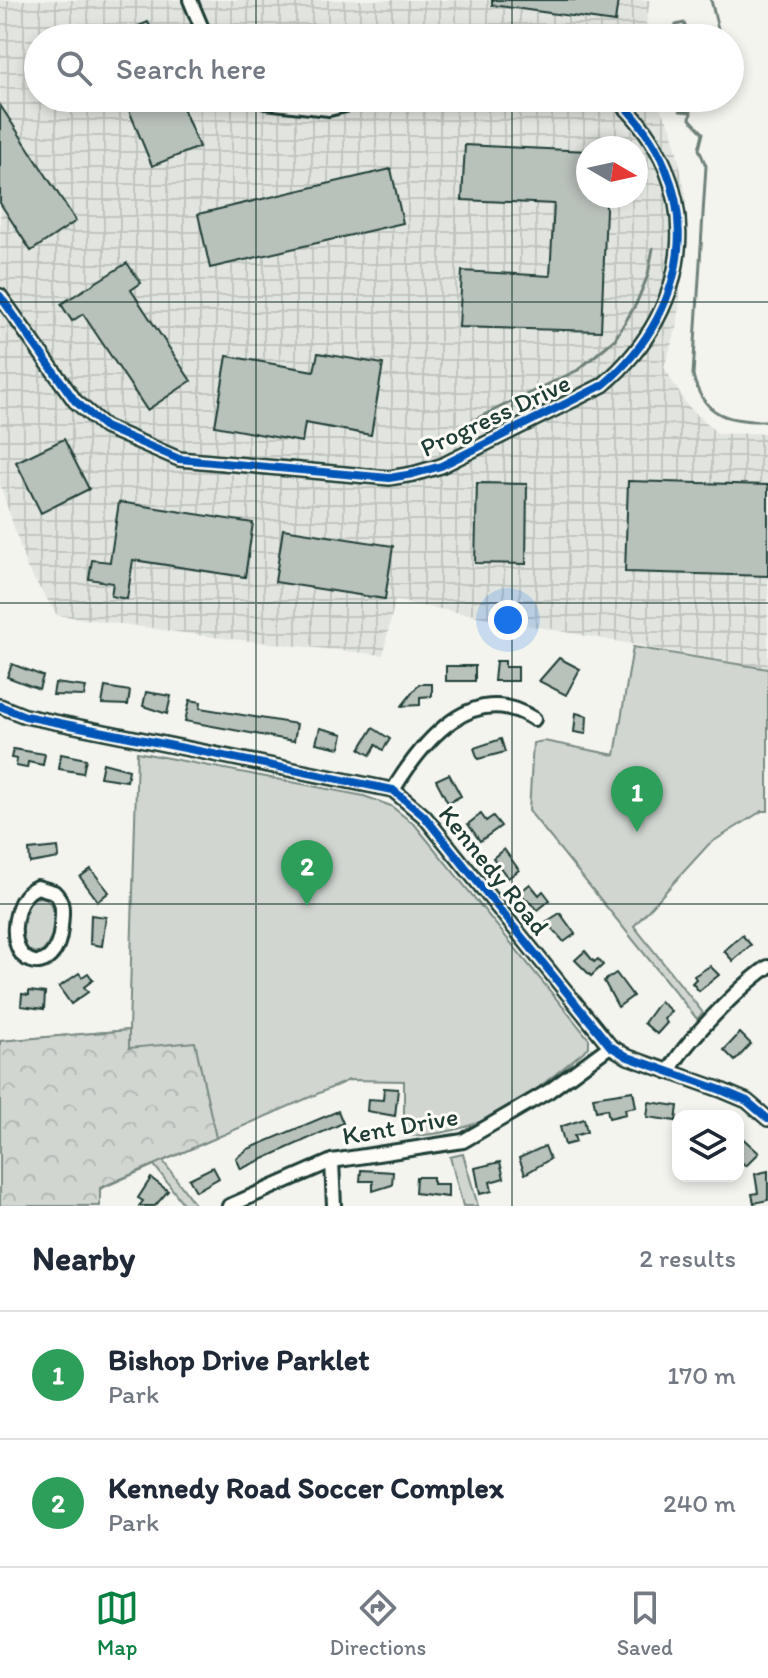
<!DOCTYPE html>
<html lang="en">
<head>
<meta charset="utf-8">
<style>
	body { margin:0; font-family:Itim,sans-serif; background:#f2f2f3; color:#1f2937 }
	.controls { position:absolute; right:24px; bottom:24px; display:grid; overflow:hidden; border-radius:16px; box-shadow:0 4px 12px #0003 }
	.controls button { width:72px; height:72px; display:grid; place-items:center; padding:0; border:0; border-bottom:2px solid #e0e1e3; background:#fff; color:#1f2937; font:40px sans-serif }
	.compass { position:absolute; left:576px; top:136px; width:72px; height:72px; border-radius:50%; background:#fff; box-shadow:0 4px 12px #0003; rotate:99deg }
	.you { position:absolute; left:508px; top:620px; width:28px; height:28px; margin:-20px; border:6px solid #fff; border-radius:50%; background:#1a73e8; box-shadow:0 0 0 12px #1a73e833 }
	.badge { display:grid; place-items:center; width:52px; height:52px; border-radius:50%; background:#0b8043; color:#fff; font-size:26px; font-weight:700 }
	.pin { position:absolute; translate:-50% -66px; filter:drop-shadow(0 2px 4px #0008) }
	.pin::after { content:''; position:absolute; top:42px; width:28px; height:24px; background:inherit; clip-path:polygon(0 0,100% 0,50% 100%) }
	.list { margin:0; padding:0; list-style:none }
	h2 { display:flex; justify-content:space-between; align-items:center; height:104px; margin:0; padding:0 32px; font-size:34px }
	h2 small { font-size:26px; font-weight:400; color:#747a83 }
	.list li { display:grid; grid-template-columns:52px 1fr auto; gap:24px; align-items:center; box-sizing:border-box; height:128px; padding:0 32px; border-top:2px solid #e0e1e3 }
	.list b { display:block; font-size:30px; white-space:nowrap }
	.list p { margin:0; font-size:26px; white-space:nowrap; color:#747a83 }
	.list em { font-size:26px; font-style:normal; color:#747a83 }
	.icon { flex:none; width:44px; height:44px; fill:none; stroke:currentColor; stroke-width:2; stroke-linecap:round; stroke-linejoin:round }
	.map { position:relative; flex:none; width:768px; height:1206px; overflow:hidden }
	.search { position:absolute; background:#fff; box-shadow:0 4px 12px #0003; left:24px; right:24px; top:24px; height:88px; display:flex; align-items:center; gap:20px; box-sizing:border-box; padding:0 28px; border-radius:44px; color:#747a83; font-size:30px }
	.sheet { height:360px; background:#fff }
	nav { display:flex; justify-content:space-around; align-items:center; box-sizing:border-box; height:112px; border-top:2px solid #e0e1e3; background:#fff; font-size:22px; color:#747a83 }
	nav a { display:grid; justify-items:center; gap:4px }
	nav .on { color:#0b8043 }
	.map>svg:first-child { display:block }
</style>
</head>
<body>
<div class="map">
<svg width="768" height="1206" viewBox="0 0 768 1206">
	<defs>
		<pattern id="industrial-grid" width="8" height="8" patternUnits="userSpaceOnUse" patternTransform="scale(2)"><rect width="8" height="8" fill="#e2e5df"/><path d="M0 4h8M4 0v8" fill="none" stroke="#c1c5c0"/></pattern>
		<pattern id="forest-crowns" width="20" height="18" patternUnits="userSpaceOnUse" patternTransform="scale(2)"><rect width="20" height="18" fill="#d1d6d1"/><path d="M2 6a3 3 0 1 1 6 0M12 15a3 3 0 1 1 6 0" fill="none" stroke="#b3b9b4"/></pattern>
	</defs>
	<rect width="100%" height="100%" fill="#f4f4ef"/>
	<filter id="ink" filterUnits="userSpaceOnUse"><feTurbulence type="fractalNoise" baseFrequency=".0125" numOctaves="2"/><feDisplacementMap in="SourceGraphic" scale="16" xChannelSelector="R" yChannelSelector="G"/><feConvolveMatrix kernelMatrix="1 2 1 2 8 2 1 2 1" color-interpolation-filters="sRGB"/></filter>
	<g filter="url(#ink)">
		<path fill="url(#industrial-grid)" fill-rule="evenodd" d="M0,0H650L644,38H38V98H654L672,129L686,194L678,325L664,367L686,404L718,434L768,433V669L395,601L383,655L212,637L57,615L27,568L0,484ZM588,148H636V196H588Z"/>
		<g fill="#d1d6d1" stroke="#788a82" stroke-width="2">
			<polygon points="633,647 768,669 768,811 762,811 709,844 634,926 703,1013 697,1019 529,811 533,743 544,741 615,755"/>
			<path d="M137,752L364,796L391,806L416,826L589,1039V1047C529,1096 486,1136 404,1136V1081L349,1080L163,1161L196,1206H185L154,1165L100,1189L0,1041L129,1030Z"/>
			<path d="M43,897C61,906 55,940 42,952C13,958 20,910 34,898Z"/>
			<polygon points="463,1154 478,1206 463,1206 450,1157"/>
		</g>
		<polygon fill="url(#forest-crowns)" stroke="#788a82" stroke-width="2" points="129,1030 129,1048 195,1042 216,1138 100,1188 100,1206 0,1206 0,1041"/>
		<g fill="none" stroke-linecap="round" stroke-linejoin="round">
			<g stroke="#6e8179" stroke-width="3">
				<polyline points="663,38 676,25 684,23 689,38"/>
				<polyline points="699,38 707,29 715,37 719,33 711,0"/>
				<path d="M679,98L680,111L691,112L690,119L703,133L699,149L706,166L693,375C703,417 730,422 768,421"/>
				<polyline points="463,425 578,370 615,339 636,304 648,275 653,248"/>
			</g>
		</g>
		<g fill="#b9c1bb" stroke="#1f3d34" stroke-width="2">
			<polygon points="492,0 618,0 615,22 492,5"/>
			<polygon points="148,22 155,38 110,38"/>
			<polygon points="124,98 179,98 199,147 152,166"/>
			<polygon points="0,105 76,221 31,251 0,203"/>
			<polygon points="465,145 588,151 588,196 605,196 606,209 601,331 459,327 462,271 550,276 554,204 462,200"/>
			<polygon points="391,169 403,223 210,268 198,214"/>
			<polygon points="127,263 141,283 131,290 191,381 147,410 83,314 72,321 61,304"/>
			<polygon points="318,353 383,364 371,435 305,423 302,442 215,426 227,356 314,371"/>
			<polygon points="64,439 89,489 41,513 16,462"/>
			<polygon points="628,481 768,485 768,576 625,572"/>
			<polygon points="477,483 527,484 526,564 475,563"/>
			<polygon points="119,502 253,523 245,577 133,560 127,599 111,596 113,583 89,579 92,560 110,562"/>
			<polygon points="283,529 393,546 385,599 275,582"/>
			<polygon points="559,658 580,669 566,695 539,681"/>
			<polygon points="496,661 505,661 505,667 518,667 518,681 494,681"/>
			<polygon points="12,664 43,676 39,689 7,677"/>
			<rect x="446" y="666" width="29" height="15"/>
			<polygon points="55,683 86,687 84,696 53,695"/>
			<polygon points="419,684 432,684 432,696 420,697 420,705 402,706"/>
			<polygon points="105,687 130,691 128,705 102,704"/>
			<polygon points="146,692 171,696 167,714 143,706"/>
			<polygon points="190,700 201,702 200,708 297,724 294,741 185,721"/>
			<polygon points="576,713 587,716 586,734 574,732"/>
			<polygon points="320,728 343,734 340,748 316,743"/>
			<polygon points="373,728 390,739 383,750 376,745 370,755 360,749"/>
			<polygon points="501,739 505,752 478,759 474,748"/>
			<polygon points="13,749 45,754 43,765 28,762 27,768 16,766 17,759 11,758"/>
			<polygon points="61,754 86,759 83,773 59,769"/>
			<polygon points="103,763 129,770 127,781 100,777"/>
			<polygon points="449,774 461,796 448,803 436,780"/>
			<polygon points="481,814 486,821 493,816 501,826 480,841 468,824"/>
			<polygon points="58,847 59,858 30,863 29,850"/>
			<polygon points="504,849 519,870 508,878 493,858"/>
			<polygon points="91,869 109,892 98,901 80,877"/>
			<polygon points="530,884 539,895 543,891 550,900 538,910 519,893"/>
			<polygon points="560,913 575,934 564,942 546,922"/>
			<polygon points="91,915 106,917 102,946 90,944"/>
			<polygon points="742,935 751,945 733,961 724,951"/>
			<polygon points="585,951 594,962 598,959 603,965 591,976 575,960"/>
			<polygon points="710,966 719,975 699,991 692,983 696,979 694,976"/>
			<polygon points="79,973 82,977 88,973 93,980 84,987 88,992 71,1004 59,987"/>
			<polygon points="616,973 633,996 618,1007 604,981"/>
			<polygon points="29,991 45,993 44,1009 21,1006 22,994 29,995"/>
			<polygon points="660,1001 671,1011 664,1019 667,1023 657,1034 644,1023"/>
			<polygon points="740,1033 751,1044 735,1061 724,1050"/>
			<polygon points="384,1088 398,1089 395,1116 367,1111 368,1099 383,1100"/>
			<polygon points="633,1091 636,1107 625,1109 626,1114 609,1118 607,1109 596,1111 593,1097"/>
			<polygon points="649,1102 678,1106 676,1121 647,1117"/>
			<polygon points="338,1111 343,1123 241,1169 236,1158 248,1149"/>
			<polygon points="584,1119 587,1132 574,1136 576,1142 565,1145 560,1127"/>
			<polygon points="738,1134 759,1153 746,1166 738,1159"/>
			<polygon points="545,1146 550,1159 525,1174 519,1158"/>
			<polygon points="500,1162 504,1178 490,1182 492,1191 480,1194 475,1168"/>
			<polygon points="213,1167 219,1178 196,1191 189,1179"/>
			<polygon points="361,1170 393,1172 392,1185 373,1191 373,1181 360,1181"/>
			<polygon points="768,1171 768,1200 754,1203 752,1194 758,1193 755,1174"/>
			<polygon points="416,1177 433,1177 433,1184 448,1184 448,1197 415,1193"/>
			<polygon points="151,1178 168,1191 155,1206 139,1206 143,1201 138,1198"/>
		</g>
		<g fill="none" stroke-linecap="round" stroke-linejoin="round">
			<g stroke="#1f3d34" stroke-width="18">
				<g id="minor">
					<polyline points="190,0 206,38"/>
					<polyline points="261,98 265,102 329,109 375,98"/>
					<path d="M0,296L75,401L105,427L179,459L389,478L413,474L441,466L603,385C696,306 707,183 616,98"/>
					<polyline points="0,706 25,716 393,790 424,816 610,1046 628,1057 721,1090 747,1101 768,1119"/>
					<path d="M393,790C423,741 473,679 534,719"/>
					<path d="M37,887L54,892C65,902 62,914 61,927C57,983 1,968 18,910C22,899 26,892 37,887Z"/>
					<path d="M669,1072C682,1044 742,985 768,967"/>
					<polyline points="332,1161 334,1206"/>
					<polyline points="229,1206 332,1161 463,1141 549,1091 610,1046"/>
				</g>
			</g>
			<use href="#minor" stroke="#fdfcf7" stroke-width="12"/>
			<g stroke="#fdfcf7" stroke-width="13">
				<g id="cycleway">
					<path d="M0,296L75,401L105,427L179,459L389,478L413,474L441,466L603,385C696,306 707,183 616,98"/>
					<polyline points="0,706 25,716 393,790 424,816 610,1046 628,1057 721,1090 747,1101 768,1119"/>
				</g>
			</g>
			<use href="#cycleway" stroke="#0057b8" stroke-width="8"/>
		</g>
	</g>
	<path fill="none" stroke="#1f3d34" stroke-width="2" stroke-opacity="0.55" d="M256,0V38M512,0V38M256,98V1206M512,98V1206M0,302H768M0,603H768M0,904H768"/>
	<g text-anchor="middle" stroke-width="6" stroke-linejoin="round" paint-order="stroke">
		<g font-size="26" fill="#1f3d34" stroke="#fdfcf7">
			<text transform="translate(495 415) rotate(-25)" y="9">Progress Drive</text>
			<text transform="translate(494 870) rotate(51)" y="9">Kennedy Road</text>
			<text transform="translate(400 1126) rotate(-10)" y="9">Kent Drive</text>
		</g>
	</g>
</svg>
<div class="controls">
<button><svg class="icon" aria-label="layers" viewBox="0 0 24 24"><path d="M12 4l9 5-9 5-9-5zM3 14l9 5 9-5"/></svg></button>
</div>
<svg class="compass" viewBox="-18 -18 36 36"><path d="M0-13l5 13h-10z" fill="#e53935"/><path d="M0 13l5-13h-10z" fill="#747a83"/></svg>
<div class="you"></div>
<div class="pin badge" style="left:637px;top:832px;background:#2e9e5b">1</div>
<div class="pin badge" style="left:307px;top:906px;background:#2e9e5b">2</div>
<div class="search"><svg class="icon" aria-label="search" viewBox="0 0 24 24"><circle cx="10" cy="10" r="6"/><path d="M15 15l6 6"/></svg>Search here</div>
</div>
<section class="sheet">
<h2>Nearby<small>2 results</small></h2>
<ul class="list">
<li><span class="badge" style="background:#2e9e5b">1</span><div><b>Bishop Drive Parklet</b><p>Park</p></div><em>170 m</em></li>
<li><span class="badge" style="background:#2e9e5b">2</span><div><b>Kennedy Road Soccer Complex</b><p>Park</p></div><em>240 m</em></li>
</ul>
</section>
<nav>
<a class="on"><svg class="icon" aria-label="map" viewBox="0 0 24 24"><path d="M3 6l6-2 6 2 6-2v14l-6 2-6-2-6 2zM9 4v14M15 6v14"/></svg>Map</a>
<a><svg class="icon" aria-label="directions" viewBox="0 0 24 24"><path d="M12 3l9 9-9 9-9-9zM9 14v-3h6M13 9l2 2-2 2"/></svg>Directions</a>
<a><svg class="icon" aria-label="saved" viewBox="0 0 24 24"><path d="M7 4h10v16l-5-4-5 4z"/></svg>Saved</a>
</nav>
</body>
</html>
